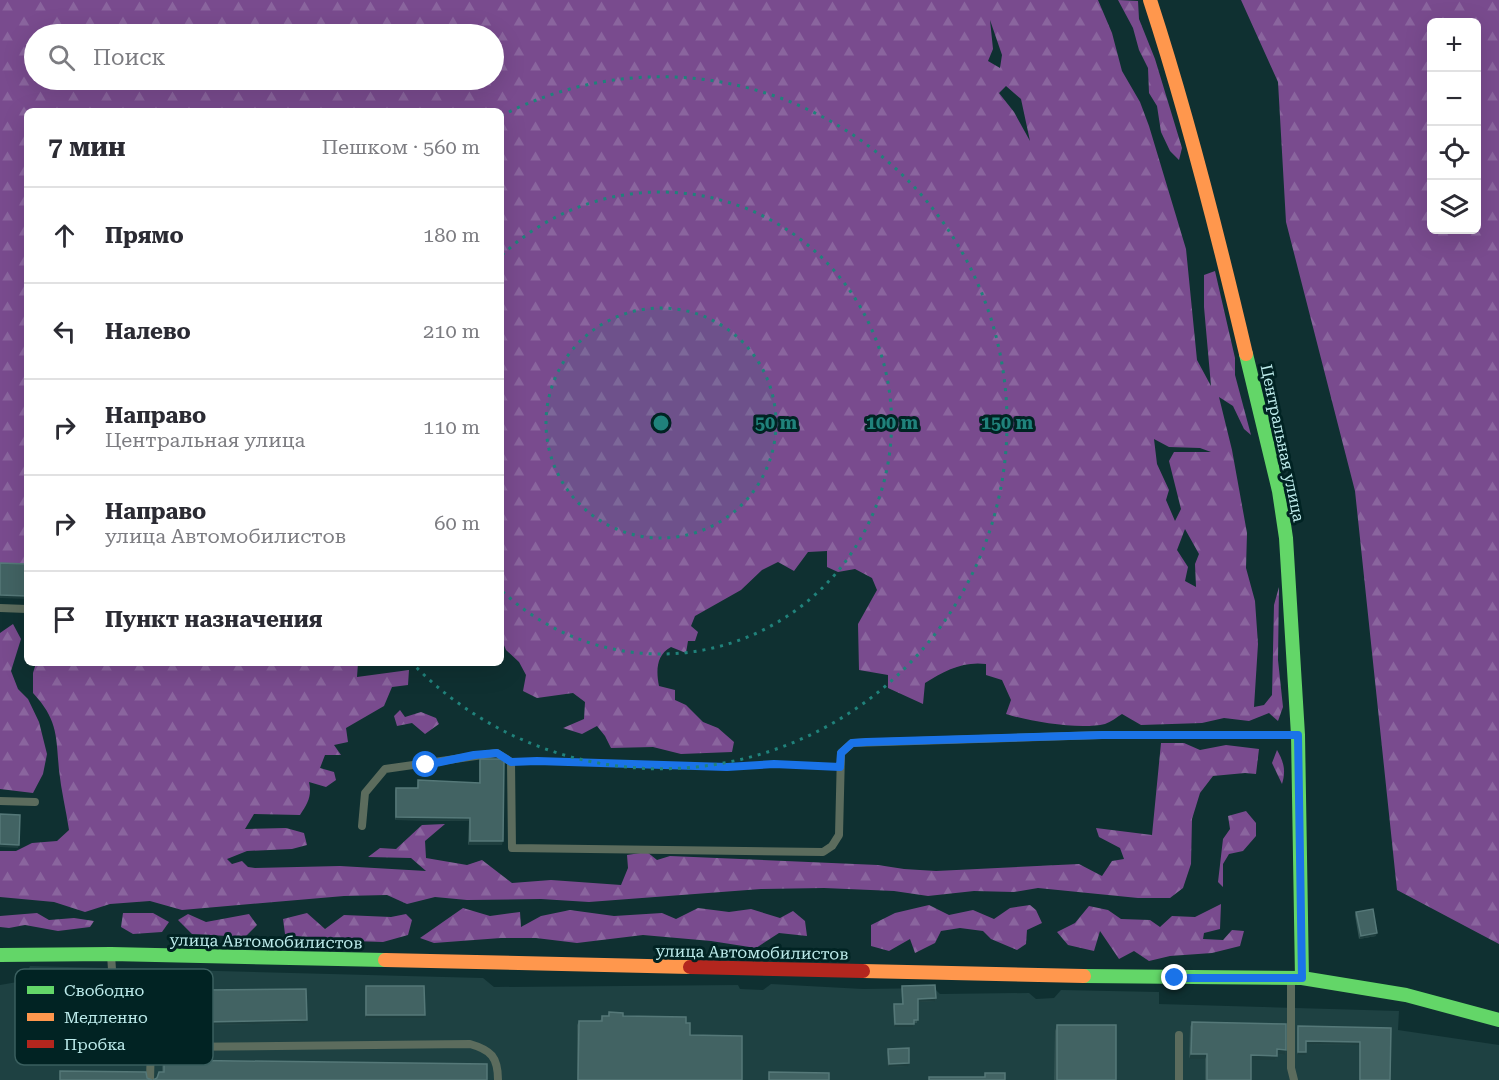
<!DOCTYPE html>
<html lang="ru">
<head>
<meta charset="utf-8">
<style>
	body { margin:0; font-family:"Roboto Serif",serif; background:#f2f2f3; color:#2b2b33 }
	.controls { position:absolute; right:18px; top:18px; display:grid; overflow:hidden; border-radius:9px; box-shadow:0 6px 24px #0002 }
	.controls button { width:54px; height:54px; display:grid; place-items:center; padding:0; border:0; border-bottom:2px solid #e1e1e2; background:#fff; color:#2b2b33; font:30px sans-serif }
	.stop { position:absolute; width:18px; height:18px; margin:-14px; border:4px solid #1a73e8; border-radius:50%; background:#fff }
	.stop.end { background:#1a73e8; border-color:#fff; box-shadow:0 2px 6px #0008 }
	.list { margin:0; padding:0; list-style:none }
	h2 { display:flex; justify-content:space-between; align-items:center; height:78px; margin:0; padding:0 24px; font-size:26px }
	h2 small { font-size:20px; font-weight:400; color:#7c7c81 }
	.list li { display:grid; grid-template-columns:39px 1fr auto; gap:18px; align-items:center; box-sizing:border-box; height:96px; padding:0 24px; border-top:2px solid #e1e1e2 }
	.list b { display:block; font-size:22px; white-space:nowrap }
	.list p { margin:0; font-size:20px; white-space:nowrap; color:#7c7c81 }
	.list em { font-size:20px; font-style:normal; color:#7c7c81 }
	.icon { flex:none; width:33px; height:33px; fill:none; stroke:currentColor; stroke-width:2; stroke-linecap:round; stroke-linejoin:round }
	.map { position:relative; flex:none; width:1499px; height:1080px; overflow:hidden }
	.search { position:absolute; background:#fff; box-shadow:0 6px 24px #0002; left:24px; top:24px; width:480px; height:66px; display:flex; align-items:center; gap:15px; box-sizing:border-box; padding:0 21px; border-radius:33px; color:#7c7c81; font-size:22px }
	.panel { position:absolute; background:#fff; box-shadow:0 6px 24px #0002; left:24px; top:108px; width:480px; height:558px; border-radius:9px }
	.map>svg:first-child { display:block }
</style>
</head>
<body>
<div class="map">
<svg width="1499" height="1080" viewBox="0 0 1499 1080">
	<defs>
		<pattern id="forest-firs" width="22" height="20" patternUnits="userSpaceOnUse" patternTransform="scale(1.5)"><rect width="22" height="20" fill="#794b8e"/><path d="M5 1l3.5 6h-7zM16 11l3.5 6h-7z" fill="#8a659e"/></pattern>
	</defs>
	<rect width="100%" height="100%" fill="#0f3031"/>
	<polygon fill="#1e4142" points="30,966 483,978 494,987 738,985 740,989 763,990 771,984 863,989 934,988 940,994 1029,993 1036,999 1054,998 1061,990 1159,992 1159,1004 1399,1011 1398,1030 1499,1045 1499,1080 0,1080 0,985 23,981"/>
	<g fill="url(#forest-firs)" fill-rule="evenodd">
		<path d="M0,0H1098L1112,33L1122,71L1140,102L1149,126L1186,249L1197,360L1211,386L1204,307V275L1215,271L1235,358V375L1251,435L1244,429L1233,406L1219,397L1232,450L1247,533L1246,568L1255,601L1258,644L1254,707L1264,705L1272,695L1274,605L1279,587L1278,660L1283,707L1278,721L1269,713L1249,721L1224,718L1202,723L1141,725L1122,714C1117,717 1111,722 1105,724C1080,730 1031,722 1006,714L1011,700L1002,680L986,675V664C963,661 944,671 925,683L923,704L888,688V675L859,670L858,624L877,590L872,578L855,569L838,572L827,567V551L808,552L794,571L778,562L762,570L741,590L695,616L691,626L698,632L695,641H688L686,653L671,647C656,655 656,671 659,686L675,690V700L686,705L703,722L718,728L734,742L732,752L681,754L653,747L611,748L605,736L597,726L582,734L563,728L584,719L585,702L573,693L537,698L523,691L526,675L519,662L506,650L501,638V111H27V569L0,565ZM990,20L1002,55L1000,68L988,61L993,49ZM34,34H494V80H34ZM1006,86L1021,99L1030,141L1014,112L999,93ZM1154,439L1169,447L1200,448L1211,452H1174L1169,461L1181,509L1175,521L1166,500L1169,490L1157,464ZM1185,529L1199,554L1195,564L1196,587L1185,581L1188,567L1177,550Z"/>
		<polygon points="1118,0 1138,1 1139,19 1155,59 1182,148 1179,160 1170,151 1161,132 1157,106 1149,93 1148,68 1139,50 1133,28"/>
		<path d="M1241,0H1499V944L1397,890L1355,491L1286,222L1278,82ZM1432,22H1476V230H1432Z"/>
		<polygon points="13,624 21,639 11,671 18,689 28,699 39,722 47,754 43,774 33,793 0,789 0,633"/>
		<path d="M36,663H358L357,677L409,670L408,685L392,687L384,706L346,728L348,742L334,745L341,755H325L320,768L334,772L336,780L326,787L309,782C312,796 308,803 300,815L254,814L245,829L286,828L304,833L307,845L292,849L247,851L227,859L232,864L242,861L248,867L255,868L340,866L426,871L411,858L368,857L380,848L396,849L422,825L445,824L425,841L426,858L467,865L482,860L512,883L551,880L621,885L628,868L627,855L647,852L657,860L670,856L878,865L904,869L936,871L1079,864L1102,876L1112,861L1124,859L1120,848L1099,837L1096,828L1152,835L1161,743H1184L1200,750L1226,745L1259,749L1256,774L1245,773L1213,776L1200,793L1192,819L1191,864L1183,888L1170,898H1138L1038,888L1014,892L974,891L928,896L894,891L824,888L761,889L589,902L541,899L467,900L435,897L407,904L387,895L344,896L182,910L150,901L110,904L85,912L54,902L0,897V851H16L32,843L57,841L69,830C66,810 61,790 59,770C56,736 58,720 33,693V673Z"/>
		<polygon points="400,710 405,717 421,712 436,718 439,724 425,734 412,723 397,726 394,716"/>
		<path d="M1277,750C1284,762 1286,771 1282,784L1272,763Z"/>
		<polygon points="1246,811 1256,823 1256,836 1243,851 1229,854 1223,864 1223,887 1218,882 1223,839 1230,829 1228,816"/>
		<polygon points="1221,904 1220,929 1204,933 1203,939 1223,940 1232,930 1244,931 1240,946 1212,953 1170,956 1149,961 1134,951 1119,959 1100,931 1094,951 1068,945 1057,932 1075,923 1089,906 1108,910 1121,919 1150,920 1160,927 1172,916 1195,917"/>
		<polygon points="929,905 949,915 973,910 994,919 1010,908 1030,905 1036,910 1042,923 1027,930 1026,944 1017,950 991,939 983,931 960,928 941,931 935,943 915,953 910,939 889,951 871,946 871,925 895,913"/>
		<polygon points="463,908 490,916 520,912 521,927 541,916 570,910 614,916 662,913 676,919 698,908 729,912 751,909 780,918 793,911 805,921 807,936 779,933 756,948 711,941 643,935 577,943 536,938 501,938 434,943 420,938"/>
		<polygon points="37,913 49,920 74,918 94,921 90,927 58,931 25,925 9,928 0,927 0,916"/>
		<polygon points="123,913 153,913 169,922 162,932 133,934 121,927"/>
		<polygon points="307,913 325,929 344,915 391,917 406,914 412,920 408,935 383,942 319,940 285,934 283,919"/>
		<polygon points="188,914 206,922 249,914 257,925 245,937 192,934 178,920"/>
	</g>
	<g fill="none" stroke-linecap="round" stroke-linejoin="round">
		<polyline stroke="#576a61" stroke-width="3" stroke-dasharray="4.5 4.5" stroke-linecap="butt" points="521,762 727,767 774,764 829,766"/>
		<g stroke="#5c6c5d" stroke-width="8">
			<polyline points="0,608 27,609"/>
			<polyline points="0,801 35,802"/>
			<polyline points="362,826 365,793 385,769 497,753 511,762 512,848 823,852 832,846 839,835 841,753 852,743 1102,735 1297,735"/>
			<path d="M111,955L116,1027L140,1041L168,1047L470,1044C491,1050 498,1057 498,1080"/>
			<polyline points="1291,979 1291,1068 1294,1080"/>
			<polyline points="1179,1035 1179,1080"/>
			<polyline points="150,1080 151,1043"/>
		</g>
		<g stroke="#63d668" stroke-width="14">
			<polyline points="1246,354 1279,491 1286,538 1298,735 1302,978"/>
			<polyline points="0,955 111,954 385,960"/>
			<polyline points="1084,976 1302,978 1406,995 1499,1020"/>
		</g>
		<g stroke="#ff974d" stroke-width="14">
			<path d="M1150,0C1188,116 1218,235 1246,354"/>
			<polyline points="385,960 690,967"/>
			<polyline points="863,971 1084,976"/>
		</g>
		<polyline stroke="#b3261e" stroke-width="14" points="690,967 863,971"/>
	</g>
	<g fill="#325353">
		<polygon points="480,759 502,845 468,845 469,821 395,820 395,791 396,788 417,788 418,780 479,783 479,763"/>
		<polygon points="1356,912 1376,936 1359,939 1355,915"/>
		<polygon points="366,986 423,1018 365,1018 365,989"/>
		<polygon points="902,986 936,998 935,1001 918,1002 917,1023 914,1023 913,1027 894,1027 893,1007 894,1004 902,1004 901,989"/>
		<polygon points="204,990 306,1023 203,1025 202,993"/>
		<polygon points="609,1012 623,1016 686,1023 690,1035 742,1080 577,1080 577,1025 579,1021 600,1021 602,1016 608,1016"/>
		<polygon points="1192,1022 1286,1050 1285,1055 1277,1054 1275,1060 1251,1060 1251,1080 1205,1080 1205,1059 1189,1059 1190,1027"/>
		<polygon points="1057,1025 1116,1080 1054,1080 1055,1031"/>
		<polygon points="1298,1026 1391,1028 1390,1080 1359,1080 1359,1045 1306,1044 1305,1055 1297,1055 1297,1029"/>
		<polygon points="888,1049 908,1066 888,1067 887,1052"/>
		<polygon points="164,1060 487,1064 156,1078 159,1072 162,1072 162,1066"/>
	</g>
	<g fill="#1e3e3e">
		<polygon points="0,595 27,596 27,599 0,598"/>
		<polygon points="396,817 470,818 469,821 395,820"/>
		<polygon points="470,841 503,841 502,845 468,845"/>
		<polygon points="0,844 19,845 18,848 0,847"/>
		<polygon points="1377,933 1376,936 1359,939 1361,936"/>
		<polygon points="936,998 935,1001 917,1002 918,999"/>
		<polygon points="180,1008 178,1011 162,1012 163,1009"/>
		<polygon points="366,1015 425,1015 423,1018 365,1018"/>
		<polygon points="307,1020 306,1023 203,1025 204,1022"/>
		<polygon points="895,1024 914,1024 913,1027 894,1027"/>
		<polygon points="1306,1041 1360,1042 1359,1045 1305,1044"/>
		<polygon points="1277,1049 1286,1050 1285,1055 1275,1054"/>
		<polygon points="1298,1052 1306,1052 1305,1055 1297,1055"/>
		<polygon points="1191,1054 1207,1054 1205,1059 1189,1059"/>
		<polygon points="1251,1055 1277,1056 1275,1060 1249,1060"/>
		<polygon points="909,1063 908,1066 888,1067 889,1064"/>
	</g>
	<g fill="#426363" stroke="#557878" stroke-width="1.5">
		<polygon points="0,563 27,564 27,596 0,595"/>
		<polygon points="480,759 502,759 504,761 503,841 470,841 470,818 396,817 396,788 418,788 418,780 480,783"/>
		<polygon points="0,814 20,815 19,845 0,844"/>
		<polygon points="1373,909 1377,933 1361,936 1356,912"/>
		<polygon points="935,985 936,998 918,999 918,1020 914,1020 914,1024 895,1024 894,1004 903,1004 902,986"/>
		<polygon points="366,986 424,986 425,1015 366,1015"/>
		<polygon points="306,989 307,1020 204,1022 204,990"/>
		<polygon points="609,1012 623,1013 623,1016 686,1017 686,1023 690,1023 690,1035 742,1036 742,1080 578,1080 579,1021 602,1021 602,1016 609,1016"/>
		<polygon points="1192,1022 1286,1024 1286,1050 1277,1049 1277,1056 1251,1055 1251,1080 1207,1080 1207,1054 1191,1054"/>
		<rect x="1057" y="1025" width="59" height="55"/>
		<polygon points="1298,1026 1391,1028 1390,1080 1360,1080 1360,1042 1306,1041 1306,1052 1298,1052"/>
		<polygon points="909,1048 909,1063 889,1064 888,1049"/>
		<polygon points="164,1060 487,1064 487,1080 153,1080 157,1078 159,1072 164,1072"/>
		<polygon points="60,1071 146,1072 147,1078 152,1080 60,1080"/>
		<polygon points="769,1072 829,1073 829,1080 769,1080"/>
		<polygon points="985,1073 1005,1073 1005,1080 929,1080 929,1077 985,1077"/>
	</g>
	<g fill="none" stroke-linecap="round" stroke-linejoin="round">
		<polyline stroke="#1a73e8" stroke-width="8" points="426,765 474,755 497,753 511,762 537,761 727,767 774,764 840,767 841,753 852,743 866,742 1102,735 1298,735 1302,978 1175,978"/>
	</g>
	<circle cx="661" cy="423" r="115" fill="#20827b" fill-opacity=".12"/>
	<g fill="none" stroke="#20827b" stroke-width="3" stroke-dasharray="3 6">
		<circle cx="661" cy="423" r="115"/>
		<path d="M502 255A231 231 0 1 1 502 591"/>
		<path d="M501 116A346 346 0 1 1 412 663"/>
	</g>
	<g text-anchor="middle" stroke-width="6" stroke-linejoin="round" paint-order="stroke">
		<g font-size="16" fill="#beecec" stroke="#012323">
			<text transform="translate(1283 443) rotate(78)" y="6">Центральная улица</text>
			<text transform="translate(266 941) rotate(1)" y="6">улица Автомобилистов</text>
			<text transform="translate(752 952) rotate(1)" y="6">улица Автомобилистов</text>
		</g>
	</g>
	<rect x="15" y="969" width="198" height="96" rx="9" fill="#012323" stroke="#3a5f5f" stroke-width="1.5"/>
	<rect x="27" y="986" width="27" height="8" fill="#63d668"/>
	<rect x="27" y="1013" width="27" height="8" fill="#ff974d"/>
	<rect x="27" y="1040" width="27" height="8" fill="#b3261e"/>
	<g font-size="16" fill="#beecec">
		<text x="64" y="996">Свободно</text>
		<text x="64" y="1023">Медленно</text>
		<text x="64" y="1050">Пробка</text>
	</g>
	<circle cx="661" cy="423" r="9" fill="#20827b" stroke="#012323" stroke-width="3"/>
	<g font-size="18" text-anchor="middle" font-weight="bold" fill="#20827b" stroke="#012323" stroke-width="6" stroke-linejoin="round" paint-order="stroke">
		<text x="776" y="429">50 m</text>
		<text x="892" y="429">100 m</text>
		<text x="1007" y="429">150 m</text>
	</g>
</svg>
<div class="controls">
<button>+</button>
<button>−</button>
<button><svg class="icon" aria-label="locate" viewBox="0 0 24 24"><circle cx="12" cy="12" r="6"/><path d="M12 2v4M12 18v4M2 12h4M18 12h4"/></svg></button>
<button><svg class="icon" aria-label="layers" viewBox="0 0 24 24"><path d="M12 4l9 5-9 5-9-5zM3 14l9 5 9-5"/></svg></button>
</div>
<div class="stop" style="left:426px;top:765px"></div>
<div class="stop end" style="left:1175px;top:978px"></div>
<div class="search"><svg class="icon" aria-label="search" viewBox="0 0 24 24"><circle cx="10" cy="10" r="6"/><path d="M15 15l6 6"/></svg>Поиск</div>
<section class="panel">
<h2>7 мин<small>Пешком · 560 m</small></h2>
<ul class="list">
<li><svg class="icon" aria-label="ahead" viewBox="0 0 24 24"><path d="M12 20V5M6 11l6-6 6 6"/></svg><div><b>Прямо</b></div><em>180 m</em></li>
<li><svg class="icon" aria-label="left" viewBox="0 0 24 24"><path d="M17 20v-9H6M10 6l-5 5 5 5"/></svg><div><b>Налево</b></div><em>210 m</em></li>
<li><svg class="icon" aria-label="right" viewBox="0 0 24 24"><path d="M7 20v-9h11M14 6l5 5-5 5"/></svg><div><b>Направо</b><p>Центральная улица</p></div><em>110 m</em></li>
<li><svg class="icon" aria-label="right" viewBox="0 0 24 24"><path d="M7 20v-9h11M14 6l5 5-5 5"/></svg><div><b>Направо</b><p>улица Автомобилистов</p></div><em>60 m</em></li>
<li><svg class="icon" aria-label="arrive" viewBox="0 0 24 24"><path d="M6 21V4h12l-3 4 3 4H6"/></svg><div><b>Пункт назначения</b></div></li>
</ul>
</section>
</div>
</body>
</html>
